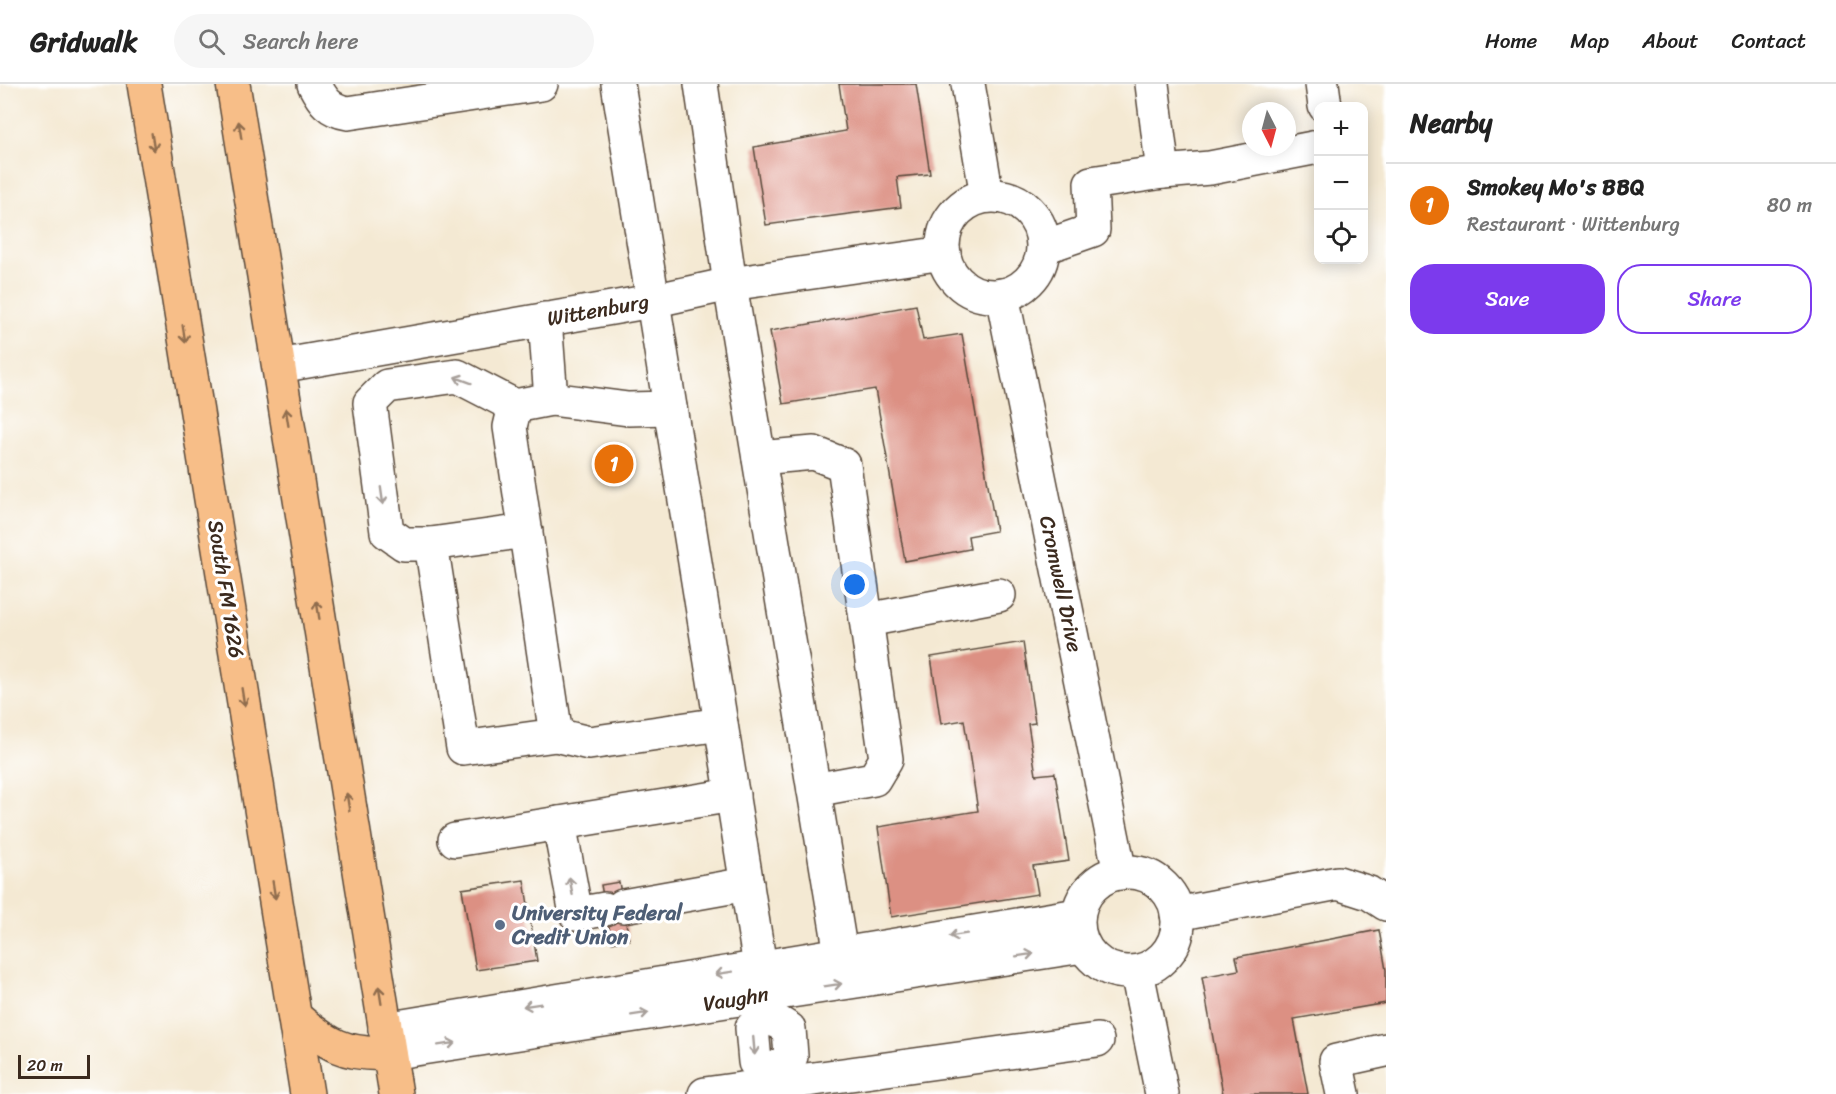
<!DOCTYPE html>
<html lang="en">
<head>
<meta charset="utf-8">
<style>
	body { margin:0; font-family:Sriracha,sans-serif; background:#f6f6f6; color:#222 }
	.controls { position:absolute; right:18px; top:18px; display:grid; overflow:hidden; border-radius:12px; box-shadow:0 3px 15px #0003 }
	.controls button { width:54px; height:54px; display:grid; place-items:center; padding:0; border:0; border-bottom:2px solid #e0e0e0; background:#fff; color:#222; font:30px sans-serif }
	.compass { position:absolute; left:1242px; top:18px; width:54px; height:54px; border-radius:50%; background:#fff; box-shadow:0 3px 15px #0003; rotate:174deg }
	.scale { position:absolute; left:18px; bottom:15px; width:72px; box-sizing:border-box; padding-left:6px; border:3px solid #3b2a1e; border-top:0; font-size:16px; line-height:21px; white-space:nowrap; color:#3b2a1e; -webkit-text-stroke:4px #fff; paint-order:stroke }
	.you { position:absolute; left:855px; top:501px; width:21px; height:21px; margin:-15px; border:4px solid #fff; border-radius:50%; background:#1a73e8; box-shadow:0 0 0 9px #1a73e833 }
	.badge { display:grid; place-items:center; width:39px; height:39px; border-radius:50%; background:#7c3aed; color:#fff; font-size:20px; font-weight:700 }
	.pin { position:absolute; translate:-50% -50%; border:3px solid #fff; box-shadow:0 2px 6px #0006 }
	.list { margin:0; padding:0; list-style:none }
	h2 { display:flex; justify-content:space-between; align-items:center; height:78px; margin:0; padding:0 24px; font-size:26px }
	h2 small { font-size:20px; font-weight:400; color:#767676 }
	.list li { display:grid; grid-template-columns:39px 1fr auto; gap:18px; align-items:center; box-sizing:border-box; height:84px; padding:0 24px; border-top:2px solid #e0e0e0 }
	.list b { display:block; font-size:22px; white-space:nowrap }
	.list p { margin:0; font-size:20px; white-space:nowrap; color:#767676 }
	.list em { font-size:20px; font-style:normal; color:#767676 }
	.actions { display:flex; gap:12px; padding:18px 24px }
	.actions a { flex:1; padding:14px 0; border:2px solid #7c3aed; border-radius:24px; text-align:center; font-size:21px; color:#7c3aed }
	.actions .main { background:#7c3aed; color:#fff }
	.icon { flex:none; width:33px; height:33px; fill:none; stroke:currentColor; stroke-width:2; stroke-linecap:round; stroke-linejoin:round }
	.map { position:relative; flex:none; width:1386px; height:1010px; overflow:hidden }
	header { display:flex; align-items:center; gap:36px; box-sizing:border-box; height:84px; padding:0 30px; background:#fff; border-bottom:2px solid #e0e0e0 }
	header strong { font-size:28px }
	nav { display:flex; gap:33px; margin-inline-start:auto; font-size:21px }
	.search { width:420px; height:54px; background:#f6f6f6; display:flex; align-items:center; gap:15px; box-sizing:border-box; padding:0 21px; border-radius:33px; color:#767676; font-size:22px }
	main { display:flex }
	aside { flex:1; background:#fff }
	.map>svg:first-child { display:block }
</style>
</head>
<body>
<header>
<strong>Gridwalk</strong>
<div class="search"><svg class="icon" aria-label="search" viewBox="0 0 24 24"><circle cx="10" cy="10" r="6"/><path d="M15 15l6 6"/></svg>Search here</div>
<nav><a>Home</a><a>Map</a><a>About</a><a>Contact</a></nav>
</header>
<main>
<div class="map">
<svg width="1386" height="1010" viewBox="0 0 1386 1010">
	<rect width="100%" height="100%" fill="#fff"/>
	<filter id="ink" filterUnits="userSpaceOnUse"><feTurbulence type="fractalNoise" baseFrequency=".0167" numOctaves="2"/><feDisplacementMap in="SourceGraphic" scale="12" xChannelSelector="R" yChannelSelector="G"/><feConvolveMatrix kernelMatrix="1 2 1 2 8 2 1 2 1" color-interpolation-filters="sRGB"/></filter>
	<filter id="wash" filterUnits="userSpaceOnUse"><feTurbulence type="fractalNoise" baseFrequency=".008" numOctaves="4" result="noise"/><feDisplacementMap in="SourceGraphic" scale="24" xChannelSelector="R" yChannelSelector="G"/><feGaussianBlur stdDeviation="1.35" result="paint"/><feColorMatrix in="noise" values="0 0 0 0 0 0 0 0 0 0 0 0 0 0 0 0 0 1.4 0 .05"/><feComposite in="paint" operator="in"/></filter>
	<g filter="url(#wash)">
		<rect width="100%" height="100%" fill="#f4e9d3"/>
		<g id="blocks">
			<g fill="#dc9083">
				<polygon points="839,0 916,0 930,90 897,93 901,123 766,141 754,63 846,47"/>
				<polygon points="916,221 923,256 962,250 996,447 968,452 970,465 905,477 875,305 783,320 770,247"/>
				<polygon points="1023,558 1035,639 1028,640 1036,691 1055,689 1069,777 1033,782 1038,810 891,833 878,743 978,727 964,636 941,640 931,573"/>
				<polygon points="524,796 537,877 476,886 462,805"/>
				<polygon points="619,798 629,856 612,859 601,801"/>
				<polygon points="1379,846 1386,886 1386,919 1294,935 1308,1010 1223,1010 1202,893 1239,886 1236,873"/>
			</g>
		</g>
	</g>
	<g filter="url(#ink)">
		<use href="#blocks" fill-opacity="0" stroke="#574739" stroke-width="1.5"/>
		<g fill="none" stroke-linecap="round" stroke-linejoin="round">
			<g stroke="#574739" stroke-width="36">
				<g id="minor">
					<path d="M314,0C323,17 329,26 348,29L541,0"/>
					<polyline points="618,0 768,932 789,945 791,972 774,988"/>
					<polyline points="701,0 730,200 841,870"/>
					<polyline points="968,0 987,112"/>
					<polyline points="1322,0 1325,22"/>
					<polyline points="1163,88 1210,84 1318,63"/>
					<circle cx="993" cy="162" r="50"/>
					<polyline points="1044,163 1093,146 1091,99 1163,88 1152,0"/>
					<polyline points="1002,211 1120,789"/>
					<polyline points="279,282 652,217 730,200 944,169"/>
					<polyline points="551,315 628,325 670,324"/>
					<polyline points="759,374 814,369 844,381 886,675 874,695 814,706"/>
					<polyline points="526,447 431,460 463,664 556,651 510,343 515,322 551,315 545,235"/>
					<polyline points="431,460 404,460 387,448 370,319 387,302 457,292 515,322"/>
					<polyline points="867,536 999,511"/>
					<polyline points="556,651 589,659 721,640"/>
					<polyline points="559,739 576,830 605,825"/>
					<polyline points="455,756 733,711"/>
					<circle cx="1128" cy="838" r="50"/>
					<polyline points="623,822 747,800"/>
					<polyline points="1177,830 1338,799 1369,809 1386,820"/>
					<polyline points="1137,888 1162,1010"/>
					<polyline points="768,932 752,944 755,978 774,988"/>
					<polyline points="385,945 1078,831"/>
					<polyline points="389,969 1083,862"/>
					<polyline points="705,1010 1097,956"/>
					<polyline points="1343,1010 1336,977 1386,966"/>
				</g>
			</g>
			<g stroke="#574739" stroke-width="36">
				<g id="major">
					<polyline points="144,0 307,1010"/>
					<polyline points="233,0 396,1010"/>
					<path d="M295,933C327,960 345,972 389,969"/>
				</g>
			</g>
			<use href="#minor" stroke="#fff" stroke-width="33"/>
			<use href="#major" stroke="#f7be88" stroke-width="33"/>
		</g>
		<defs><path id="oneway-shaft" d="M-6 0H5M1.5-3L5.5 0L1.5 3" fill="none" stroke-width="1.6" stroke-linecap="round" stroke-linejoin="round" transform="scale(1.5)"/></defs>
		<g stroke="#906d4e">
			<use href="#oneway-shaft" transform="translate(240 46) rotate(-99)"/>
			<use href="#oneway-shaft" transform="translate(153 58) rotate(81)"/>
			<use href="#oneway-shaft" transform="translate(184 250) rotate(81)"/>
			<use href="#oneway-shaft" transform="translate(287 333) rotate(-99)"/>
			<use href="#oneway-shaft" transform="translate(318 526) rotate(-99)"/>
			<use href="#oneway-shaft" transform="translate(243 613) rotate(81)"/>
			<use href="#oneway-shaft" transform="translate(348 718) rotate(-99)"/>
			<use href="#oneway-shaft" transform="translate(274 806) rotate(81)"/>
			<use href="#oneway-shaft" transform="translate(380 911) rotate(-99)"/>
		</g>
		<g stroke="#a79f9a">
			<use href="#oneway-shaft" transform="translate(463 296) rotate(-160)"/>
			<use href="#oneway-shaft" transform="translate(382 412) rotate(82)"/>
			<use href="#oneway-shaft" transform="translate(571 802) rotate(-100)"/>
			<use href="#oneway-shaft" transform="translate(958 851) rotate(171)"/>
			<use href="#oneway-shaft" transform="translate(1025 871) rotate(-9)"/>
			<use href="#oneway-shaft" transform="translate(724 889) rotate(171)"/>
			<use href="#oneway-shaft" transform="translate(833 901) rotate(-9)"/>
			<use href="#oneway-shaft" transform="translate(532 921) rotate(171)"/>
			<use href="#oneway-shaft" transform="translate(640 930) rotate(-9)"/>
			<use href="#oneway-shaft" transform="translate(447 960) rotate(-9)"/>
			<use href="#oneway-shaft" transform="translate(754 962) rotate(85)"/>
		</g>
	</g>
	<circle fill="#5c6f8a" stroke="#fff" stroke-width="2" cx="500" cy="841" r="6"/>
	<g text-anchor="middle" stroke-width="6" stroke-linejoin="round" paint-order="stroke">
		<g font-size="21" fill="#3b2a1e" stroke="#fff">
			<text transform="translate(598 226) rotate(-10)" y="7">Wittenburg</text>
			<text transform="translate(1061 500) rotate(78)" y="7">Cromwell Drive</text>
			<text transform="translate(226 505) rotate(81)" y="7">South FM 1626</text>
			<text transform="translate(736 915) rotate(-9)" y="7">Vaughn</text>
		</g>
		<g font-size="21" font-weight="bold" fill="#4e5e75" stroke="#fff" text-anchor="start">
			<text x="512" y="836">University Federal<tspan x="512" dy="24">Credit Union</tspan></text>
		</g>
	</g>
</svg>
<div class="controls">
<button>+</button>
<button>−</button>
<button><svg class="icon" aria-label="locate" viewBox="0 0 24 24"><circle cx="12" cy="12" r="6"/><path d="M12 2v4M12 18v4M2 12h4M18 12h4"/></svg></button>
</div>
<svg class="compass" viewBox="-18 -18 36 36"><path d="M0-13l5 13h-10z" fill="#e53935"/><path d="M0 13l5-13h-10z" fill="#767676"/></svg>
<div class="scale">20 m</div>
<div class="you"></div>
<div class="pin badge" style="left:614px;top:380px;background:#e8710a">1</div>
</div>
<aside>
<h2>Nearby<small></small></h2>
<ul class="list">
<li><span class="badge" style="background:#e8710a">1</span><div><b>Smokey Mo's BBQ</b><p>Restaurant · Wittenburg</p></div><em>80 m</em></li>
</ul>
<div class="actions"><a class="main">Save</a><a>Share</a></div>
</aside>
</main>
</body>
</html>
